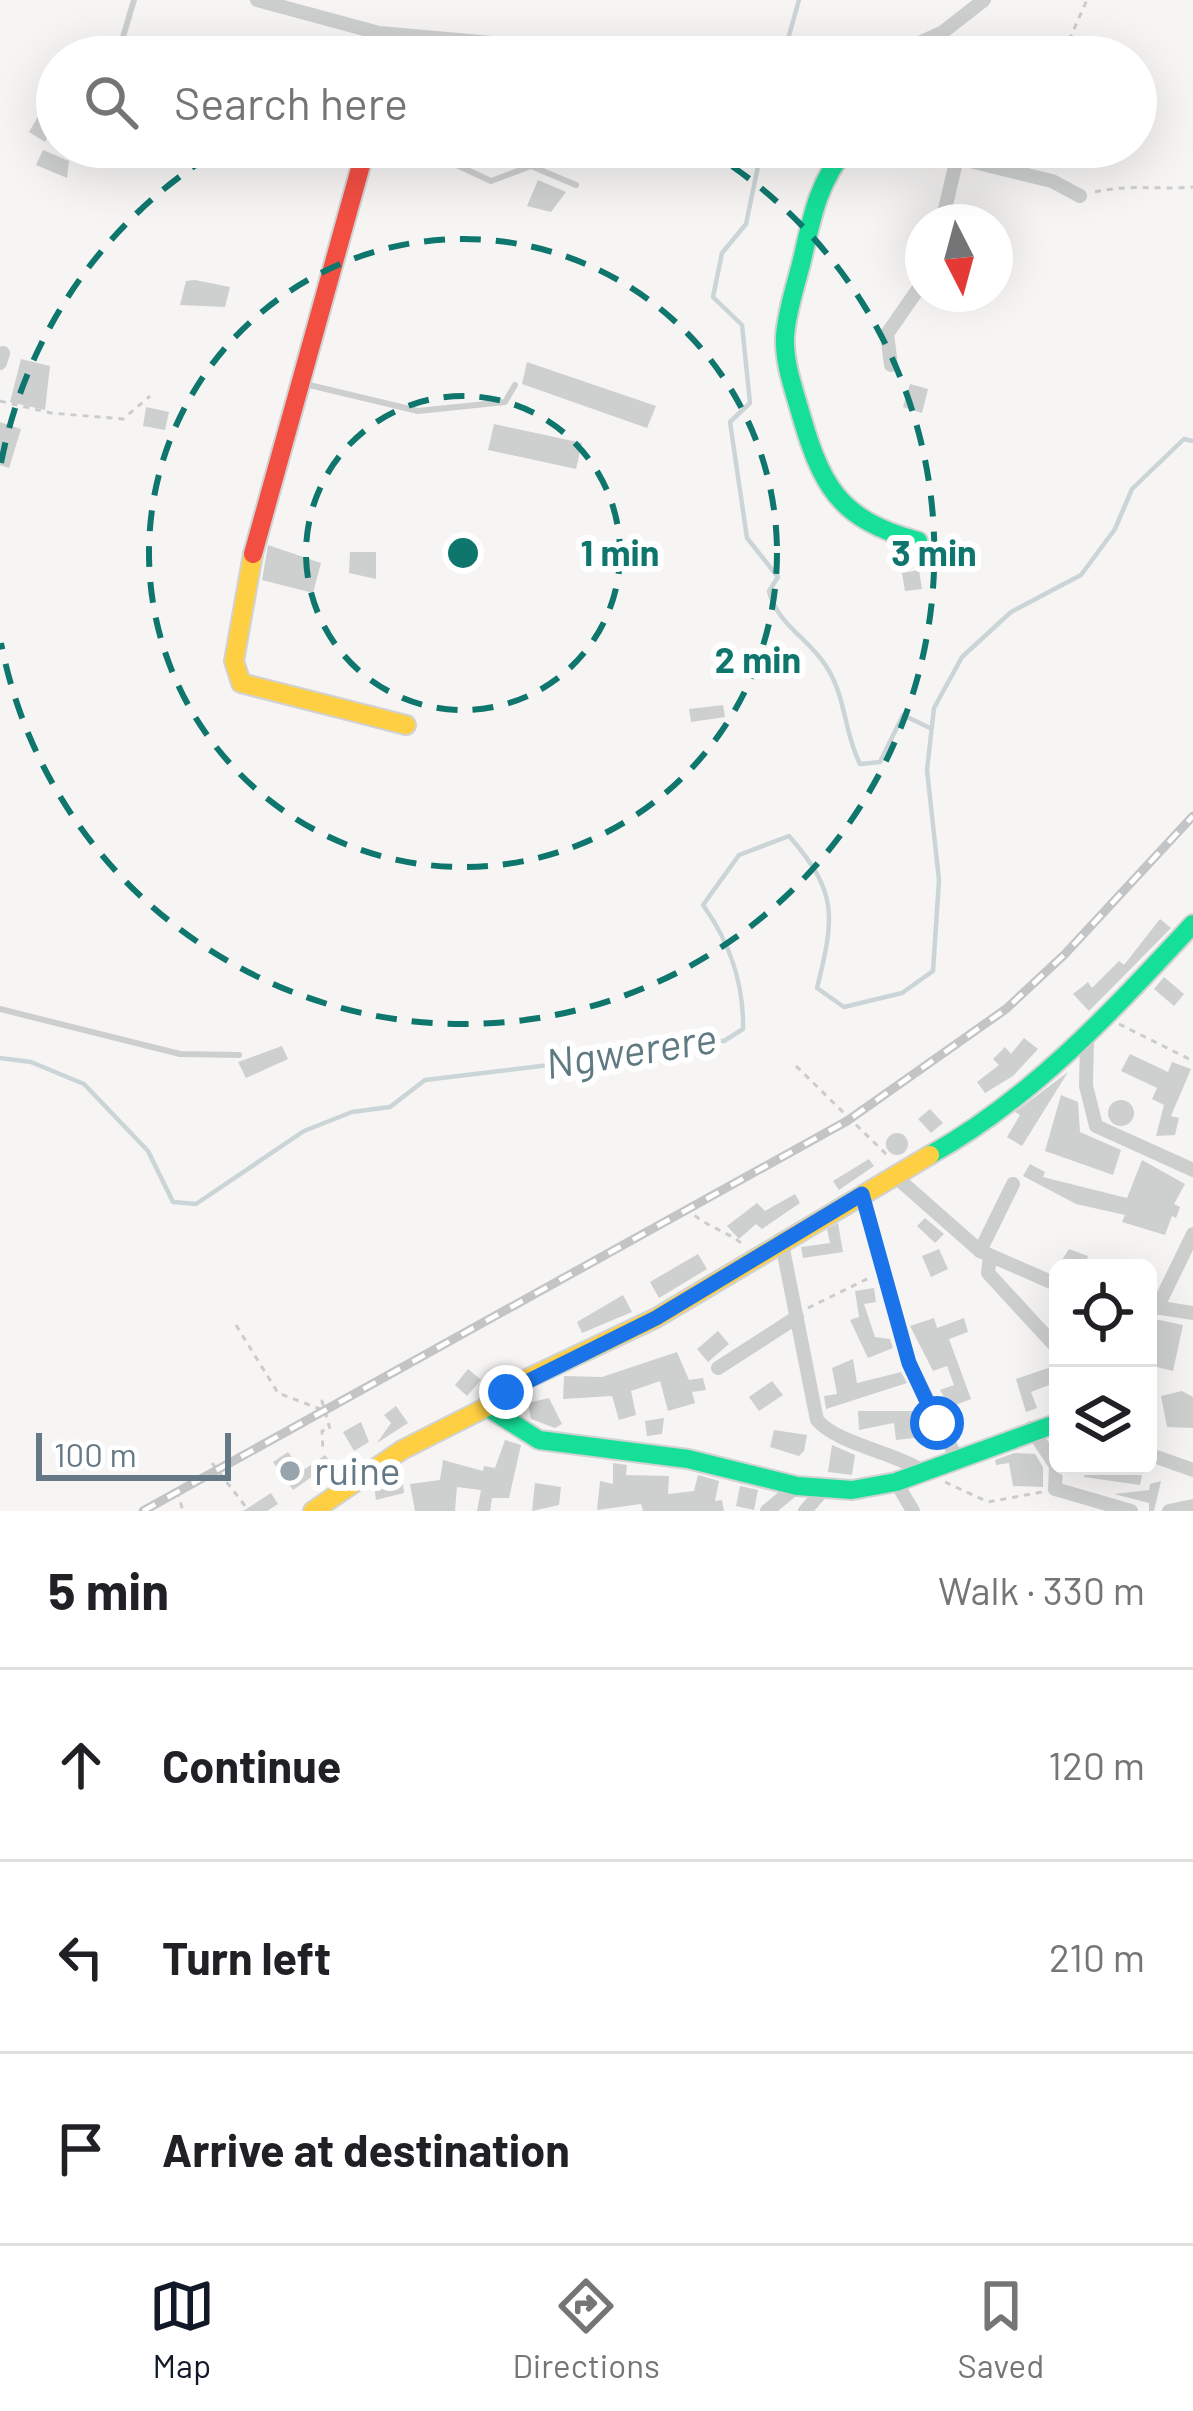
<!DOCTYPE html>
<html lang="en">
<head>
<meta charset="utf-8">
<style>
	body { margin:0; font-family:Barlow,sans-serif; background:#f6f6f6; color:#202124 }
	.controls { position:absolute; right:36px; bottom:36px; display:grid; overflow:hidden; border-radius:18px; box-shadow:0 12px 48px #0002 }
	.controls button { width:108px; height:108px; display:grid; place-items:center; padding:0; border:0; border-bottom:3px solid #e0e0e0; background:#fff; color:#202124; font:60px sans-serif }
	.compass { position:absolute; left:905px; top:204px; width:108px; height:108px; border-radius:50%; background:#fff; box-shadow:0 12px 48px #0002; rotate:174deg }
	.scale { position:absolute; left:36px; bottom:30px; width:195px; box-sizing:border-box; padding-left:12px; border:6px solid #657885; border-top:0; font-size:33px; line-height:42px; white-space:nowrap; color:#657885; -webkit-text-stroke:9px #fff; paint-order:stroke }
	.stop { position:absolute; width:36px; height:36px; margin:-27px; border:9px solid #1a73e8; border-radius:50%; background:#fff }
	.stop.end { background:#1a73e8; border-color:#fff; box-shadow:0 3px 12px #0008 }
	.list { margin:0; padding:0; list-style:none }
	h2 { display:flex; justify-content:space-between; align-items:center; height:156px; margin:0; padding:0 48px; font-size:51px }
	h2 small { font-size:39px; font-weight:400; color:#757577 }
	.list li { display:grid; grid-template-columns:78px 1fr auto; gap:36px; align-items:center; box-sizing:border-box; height:192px; padding:0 48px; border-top:3px solid #e0e0e0 }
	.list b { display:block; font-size:45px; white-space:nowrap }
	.list em { font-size:39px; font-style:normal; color:#757577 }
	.icon { flex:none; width:66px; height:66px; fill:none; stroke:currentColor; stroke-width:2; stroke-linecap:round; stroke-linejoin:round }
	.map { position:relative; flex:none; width:1193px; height:1511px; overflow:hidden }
	.search { position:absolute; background:#fff; box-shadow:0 12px 48px #0002; left:36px; right:36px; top:36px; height:132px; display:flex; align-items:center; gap:30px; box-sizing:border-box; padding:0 42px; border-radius:66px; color:#757577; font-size:45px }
	.sheet { height:732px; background:#fff }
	nav { display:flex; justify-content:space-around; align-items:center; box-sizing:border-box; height:168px; border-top:3px solid #e0e0e0; background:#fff; font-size:33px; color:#757577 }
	nav a { display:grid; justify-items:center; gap:6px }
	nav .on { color:#111827 }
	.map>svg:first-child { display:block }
</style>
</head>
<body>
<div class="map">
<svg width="1193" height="1511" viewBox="0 0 1193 1511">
	<rect width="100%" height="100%" fill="#f6f5f4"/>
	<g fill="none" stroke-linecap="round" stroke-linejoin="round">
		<g stroke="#cbd4d6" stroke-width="4.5">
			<polyline points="783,57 799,0"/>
			<path d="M762,147L746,224L722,253L713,297L742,325L750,403L730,422L747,538L778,577L769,591C776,623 809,639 826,666C846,696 844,733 860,764L880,762L903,715L930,728"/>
			<path d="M0,1058L31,1062L84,1084L148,1151L173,1202L196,1204L304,1131L352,1112L390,1107L425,1080L574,1062L615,1048L677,1038L724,1041L743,1029C744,984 729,941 703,905L739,855L789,836C838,892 835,916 817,988L844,1007L902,993L933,971L939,880L927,770L934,708L962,657L1011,612L1081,575L1115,529L1132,489L1184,439L1193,441"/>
		</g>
	</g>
	<g fill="#cecfcf">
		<polygon points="46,103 57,109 57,123 45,142 29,132"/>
		<polygon points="43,150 69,161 67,178 36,165"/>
		<polygon points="538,180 566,192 551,212 527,206"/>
		<polygon points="195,280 230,287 225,307 180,305 186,281"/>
		<polygon points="21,359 50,366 45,410 10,402"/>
		<polygon points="527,362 656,406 647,428 522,384"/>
		<polygon points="910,384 928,389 922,413 903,407"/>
		<polygon points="146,407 169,412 165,430 143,426"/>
		<polygon points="0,422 21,429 9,468 0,465"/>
		<polygon points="494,424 582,443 576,469 488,450"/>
		<polygon points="268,545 321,563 313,593 262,580"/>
		<polygon points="350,552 376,552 376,579 349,573"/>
		<polygon points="919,570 922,589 905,591 902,573"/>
		<polygon points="723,705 725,717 691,722 689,709"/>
		<polygon points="1160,919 1171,928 1089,1011 1073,994 1088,982 1092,988 1119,961 1124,965"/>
		<polygon points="1164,977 1184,994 1174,1006 1154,989"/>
		<polygon points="1024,1038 1038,1049 1013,1076 985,1093 977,1082 999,1065 993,1059 1005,1047 1011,1054"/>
		<polygon points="282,1046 288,1059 246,1078 238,1062"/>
		<polygon points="1130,1054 1168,1072 1172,1062 1191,1069 1171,1116 1179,1118 1175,1135 1156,1136 1164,1105 1152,1099 1157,1088 1121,1071"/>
		<polygon points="1068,1072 1022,1146 1007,1137 1020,1115 1015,1112"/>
		<polygon points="1061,1095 1078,1102 1080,1132 1121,1150 1113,1175 1045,1151"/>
		<circle cx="1121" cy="1113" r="13"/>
		<polygon points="930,1109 943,1123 931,1133 918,1119"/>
		<circle cx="897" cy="1144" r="11"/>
		<polygon points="869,1159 874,1166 839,1190 833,1181"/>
		<polygon points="1142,1160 1185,1184 1174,1204 1180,1207 1176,1218 1172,1216 1165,1235 1122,1222 1125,1215 1076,1204 1023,1176 1030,1164 1045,1172 1043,1177 1127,1198"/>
		<polygon points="795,1194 800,1203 762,1229 756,1224 739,1239 727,1226 757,1203 765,1211"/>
		<polygon points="925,1218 944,1234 935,1243 917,1226"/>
		<polygon points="838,1223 843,1252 803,1258 801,1247 830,1243 827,1229"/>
		<polygon points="939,1249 948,1269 931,1277 922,1256"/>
		<polygon points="1069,1249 1088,1256 1084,1268 1057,1268"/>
		<polygon points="698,1254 707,1269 659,1298 650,1282"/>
		<polygon points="874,1288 876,1302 864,1304 875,1337 890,1339 893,1348 868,1358 850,1320 859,1317 855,1291"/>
		<polygon points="623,1295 632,1312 582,1333 577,1322"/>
		<polygon points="934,1318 937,1328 964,1318 968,1332 949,1339 971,1399 950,1407 940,1390 954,1385 947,1366 933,1371 910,1326"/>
		<polygon points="1154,1319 1183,1325 1173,1371 1157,1367 1151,1389 1148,1339"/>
		<polygon points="718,1331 729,1344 708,1362 697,1349"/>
		<polygon points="677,1352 689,1380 703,1378 706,1390 692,1392 695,1403 668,1411 660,1381 631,1391 636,1415 619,1420 612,1396 563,1399 564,1376 602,1377"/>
		<polygon points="853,1359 857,1383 901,1372 907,1383 826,1409 824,1396 837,1394 832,1368"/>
		<polygon points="1051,1367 1054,1383 1031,1392 1037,1408 1026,1412 1016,1379"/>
		<polygon points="468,1369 481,1380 467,1396 455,1385"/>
		<polygon points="772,1381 783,1395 759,1411 749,1397"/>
		<polygon points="1182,1391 1193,1397 1193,1428 1167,1427 1161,1396"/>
		<polygon points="549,1398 562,1424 555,1428 531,1419 528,1403"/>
		<polygon points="396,1406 408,1423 377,1443 391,1423 384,1415"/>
		<polygon points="858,1411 914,1411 922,1437 896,1440 894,1423 859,1430"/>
		<polygon points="664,1418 662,1434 647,1436 645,1421"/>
		<polygon points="361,1422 369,1442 354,1451 343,1432"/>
		<polygon points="774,1430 807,1435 804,1451 799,1456 770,1447"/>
		<polygon points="505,1440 521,1445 509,1498 492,1498 490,1511 477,1511 481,1490 457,1487 455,1511 415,1511 410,1484 440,1480 443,1460 483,1471 484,1466 495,1468"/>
		<polygon points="832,1445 855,1455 852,1475 828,1472"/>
		<polygon points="288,1452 302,1471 325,1455 338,1471 319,1484 313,1476 293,1490 273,1462"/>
		<polygon points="1014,1453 1035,1454 1043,1467 1043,1487 1013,1486 1009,1463 996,1465 995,1460"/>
		<polygon points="613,1463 627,1465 626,1475 669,1476 668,1494 694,1491 698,1475 719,1481 715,1501 722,1500 724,1511 643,1511 641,1504 597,1510 600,1481 613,1484"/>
		<polygon points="1086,1466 1144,1466 1140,1485 1084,1477"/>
		<polygon points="402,1475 404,1493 376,1500 374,1485"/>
		<polygon points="1161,1481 1154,1511 1149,1511 1149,1503 1114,1494 1149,1490 1150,1484"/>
		<polygon points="535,1483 561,1487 559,1505 532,1511"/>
		<polygon points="740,1486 758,1490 754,1510 736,1506"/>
		<polygon points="271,1493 278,1504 267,1511 243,1511"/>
	</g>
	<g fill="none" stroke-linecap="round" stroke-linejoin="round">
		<g stroke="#d1d2d3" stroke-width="22">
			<g id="fast">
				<path d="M848,147C820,178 812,215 803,256C797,282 787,309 785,336C784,361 792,384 799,408C821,485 837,519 918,541"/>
				<path d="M930,1155C1033,1098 1114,1009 1193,924"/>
				<polyline points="487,1407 539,1440 688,1459 797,1486 852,1490 896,1482 1058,1423"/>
			</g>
		</g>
		<g stroke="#d1d2d3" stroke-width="22">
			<g id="slow">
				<polyline points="253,554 234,661 241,683 406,725"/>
				<polyline points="313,1511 402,1450 487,1407 516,1384 656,1318 930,1155"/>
			</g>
		</g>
		<g stroke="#d1d2d3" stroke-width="22">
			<polyline id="jam" points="253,554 366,147"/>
		</g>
		<g stroke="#ccc" stroke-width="3" stroke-dasharray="6 6" stroke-linecap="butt">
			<polyline points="1069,40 1087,0"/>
			<path d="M1095,192C1128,184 1158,190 1193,187"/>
			<polyline points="0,401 51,413 123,419 150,396"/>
			<polyline points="1119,1024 1193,1061"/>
			<polyline points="796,1066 890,1158"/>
			<path d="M686,1207C703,1227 725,1229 745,1246"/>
			<polyline points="808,1308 869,1278"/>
			<polyline points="236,1325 278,1393 320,1409 322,1401 330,1429 322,1431 323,1452"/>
			<polyline points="212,1463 249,1511"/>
			<polyline points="945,1482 988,1502 1042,1492"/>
			<polyline points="177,1491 183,1511"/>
		</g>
		<g stroke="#cdcfcf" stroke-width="6">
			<polyline points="117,57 134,0"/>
			<polyline points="47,85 57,87"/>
			<polyline points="418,147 491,181 531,166 576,185"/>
			<polyline points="305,384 418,411 505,402 515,385"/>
			<polyline points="0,1009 180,1054 239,1055"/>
		</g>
		<g stroke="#cdcfcf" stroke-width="14">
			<polyline points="257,0 379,33 387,57"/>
			<polyline points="379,33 515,45 558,57"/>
			<polyline points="888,57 943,32 984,0"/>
			<polyline points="913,147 1052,181 1080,196"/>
			<polyline points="942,222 957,158"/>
			<polyline points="0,363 3,353"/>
			<polyline points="891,365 887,334 923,282"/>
			<polyline points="1087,1038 1086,1086 1096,1126 1193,1170"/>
			<polyline points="896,1177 980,1251 1058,1285"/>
			<polyline points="862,1194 909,1362 957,1459"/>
			<path d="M781,1239L817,1420C838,1444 893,1452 923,1471"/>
			<polyline points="980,1251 1013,1184"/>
			<polyline points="990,1256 988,1273 1058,1349"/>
			<polyline points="1148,1306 1193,1313"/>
			<polyline points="1157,1308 1193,1234"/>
			<polyline points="718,1368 797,1317"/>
			<polyline points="1031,1428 1056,1466 1055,1489 1131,1511"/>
			<polyline points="1148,1454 1193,1470"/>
			<polyline points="896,1482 913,1511"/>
			<polyline points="767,1511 797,1486"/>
			<polyline points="805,1511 824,1489"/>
			<polyline points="1169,1511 1193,1506"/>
		</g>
		<use href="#fast" stroke="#16e098" stroke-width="18"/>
		<use href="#slow" stroke="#ffcf43" stroke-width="18"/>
		<use href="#jam" stroke="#f24e42" stroke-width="18"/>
		<g stroke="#c2c4c5" stroke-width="9">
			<polyline id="rail" points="143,1511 847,1121 1006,1009 1064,955 1193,816"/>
		</g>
		<use href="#rail" stroke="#fff" stroke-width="4.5" stroke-dasharray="14" stroke-linecap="butt"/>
	</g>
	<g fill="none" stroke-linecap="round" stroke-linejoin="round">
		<polyline stroke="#1a73e8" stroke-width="15" points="506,1392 656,1318 862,1194 909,1363 937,1423"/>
	</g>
	<g fill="none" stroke="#0f766e" stroke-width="6" stroke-dasharray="21 15">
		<circle cx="463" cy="553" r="157"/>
		<circle cx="463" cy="553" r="314"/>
		<path d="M1 463A471 471 0 0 1 224 147M702 147A471 471 0 1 1 1 643"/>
	</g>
	<circle fill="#98a4ac" stroke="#fff" stroke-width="4.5" cx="290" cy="1471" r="12"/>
	<g text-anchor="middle" stroke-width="12" stroke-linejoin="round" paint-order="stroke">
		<g font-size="39" fill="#657885" stroke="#fff" text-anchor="start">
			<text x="314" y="1485">ruine</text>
		</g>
		<g font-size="42" font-style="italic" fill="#607a81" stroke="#fff">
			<text transform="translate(631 1051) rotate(-9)" y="15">Ngwerere</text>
		</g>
	</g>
	<circle cx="463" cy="553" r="18" fill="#0f766e" stroke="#fff" stroke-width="6"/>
	<g font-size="36" text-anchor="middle" font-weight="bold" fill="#0f766e" stroke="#fff" stroke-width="12" stroke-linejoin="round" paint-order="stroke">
		<text x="620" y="566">1 min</text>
		<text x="934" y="566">3 min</text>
		<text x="758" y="673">2 min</text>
	</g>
</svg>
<div class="controls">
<button><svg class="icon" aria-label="locate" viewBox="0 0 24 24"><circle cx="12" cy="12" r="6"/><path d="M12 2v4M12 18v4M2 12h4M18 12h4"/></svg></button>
<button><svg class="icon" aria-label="layers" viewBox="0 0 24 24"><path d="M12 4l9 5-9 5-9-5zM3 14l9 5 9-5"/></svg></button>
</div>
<svg class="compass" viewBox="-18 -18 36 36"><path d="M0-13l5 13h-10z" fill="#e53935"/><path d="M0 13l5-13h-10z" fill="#757577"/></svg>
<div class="scale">100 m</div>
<div class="stop" style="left:937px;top:1423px"></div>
<div class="stop end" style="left:506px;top:1392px"></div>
<div class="search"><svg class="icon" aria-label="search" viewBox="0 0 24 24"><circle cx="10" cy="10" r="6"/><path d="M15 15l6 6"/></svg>Search here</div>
</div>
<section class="sheet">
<h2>5 min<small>Walk · 330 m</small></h2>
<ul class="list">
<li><svg class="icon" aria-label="ahead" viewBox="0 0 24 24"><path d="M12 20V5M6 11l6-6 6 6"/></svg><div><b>Continue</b></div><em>120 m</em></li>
<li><svg class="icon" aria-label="left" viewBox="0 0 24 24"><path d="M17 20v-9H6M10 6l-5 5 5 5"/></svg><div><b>Turn left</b></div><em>210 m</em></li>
<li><svg class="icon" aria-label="arrive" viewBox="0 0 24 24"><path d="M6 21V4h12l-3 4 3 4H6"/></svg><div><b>Arrive at destination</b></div></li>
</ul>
</section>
<nav>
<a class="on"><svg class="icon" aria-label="map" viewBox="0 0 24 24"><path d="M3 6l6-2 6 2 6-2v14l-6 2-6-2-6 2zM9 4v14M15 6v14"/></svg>Map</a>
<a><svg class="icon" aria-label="directions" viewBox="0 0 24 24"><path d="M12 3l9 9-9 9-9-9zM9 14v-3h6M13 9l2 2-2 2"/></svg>Directions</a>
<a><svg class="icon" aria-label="saved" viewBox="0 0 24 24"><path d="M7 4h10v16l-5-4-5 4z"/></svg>Saved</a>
</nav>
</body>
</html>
